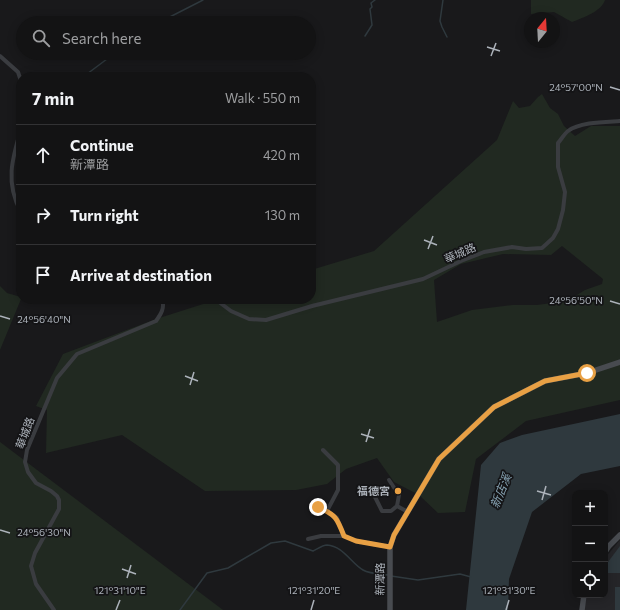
<!DOCTYPE html>
<html lang="en">
<head>
<meta charset="utf-8">
<style>
	body { margin:0; font-family:Commissioner,"Noto Sans TC",sans-serif; background:#1c1c1d; color:#f1f3f6 }
	.controls { position:absolute; right:12px; bottom:12px; display:grid; overflow:hidden; border-radius:8px; box-shadow:0 2px 10px #0003 }
	.controls button { width:36px; height:36px; display:grid; place-items:center; padding:0; border:0; border-bottom:1px solid #323234; background:#131314; color:#f1f3f6; font:20px sans-serif }
	.compass { position:absolute; left:524px; top:12px; width:36px; height:36px; border-radius:50%; background:#131314; box-shadow:0 2px 10px #0003; rotate:18deg }
	.stop { position:absolute; width:12px; height:12px; margin:-9px; border:3px solid #e8a044; border-radius:50%; background:#fff }
	.stop.end { background:#e8a044; border-color:#fff; box-shadow:0 1px 4px #0008 }
	.list { margin:0; padding:0; list-style:none }
	h2 { display:flex; justify-content:space-between; align-items:center; height:52px; margin:0; padding:0 16px; font-size:17px }
	h2 small { font-size:13px; font-weight:400; color:#9d9ea0 }
	.list li { display:grid; grid-template-columns:26px 1fr auto; gap:12px; align-items:center; box-sizing:border-box; height:60px; padding:0 16px; border-top:1px solid #323234 }
	.list b { display:block; font-size:15px; white-space:nowrap }
	.list p { margin:0; font-size:13px; white-space:nowrap; color:#9d9ea0 }
	.list em { font-size:13px; font-style:normal; color:#9d9ea0 }
	.icon { flex:none; width:22px; height:22px; fill:none; stroke:currentColor; stroke-width:2; stroke-linecap:round; stroke-linejoin:round }
	.map { position:relative; flex:none; width:620px; height:610px; overflow:hidden }
	.search { position:absolute; background:#131314; box-shadow:0 2px 10px #0003; left:16px; top:16px; width:300px; height:44px; display:flex; align-items:center; gap:10px; box-sizing:border-box; padding:0 14px; border-radius:22px; color:#9d9ea0; font-size:15px }
	.panel { position:absolute; background:#131314; box-shadow:0 2px 10px #0003; left:16px; top:72px; width:300px; height:232px; border-radius:16px }
	.map>svg:first-child { display:block }
</style>
</head>
<body>
<div class="map">
<svg width="620" height="610" viewBox="0 0 620 610">
	<rect width="100%" height="100%" fill="#19191b"/>
	<polygon fill="#252528" points="620,540 620,610 584,610 587,595 605,595 605,558"/>
	<g fill="#212921" fill-rule="evenodd">
		<path d="M531,0H605C601,12 582,18 572,22L554,12L531,14Z"/>
		<path d="M542,94L550,108L558,114L564,126L575,136L591,126H620V400L526,421L476,459L465,512L438,513L419,495L394,482L377,458L346,469L327,484L296,490L205,491L122,435L46,453L47,410L36,406L63,354L156,319L219,299H311V270L374,251L497,140L513,101L519,108L530,106L538,97ZM562,246L603,279L602,284L585,290L567,301L537,305H513L472,310L437,322L434,280L461,264L503,254L551,255Z"/>
		<polygon points="0,286 7,293 21,297 21,299 0,350"/>
		<polygon points="0,442 223,610 0,610"/>
	</g>
	<g fill="#2f393e">
		<polygon points="620,414 620,466 581,474 532,512 509,579 508,610 466,610 481,465 500,443 522,435"/>
		<polygon points="620,546 620,573 605,573 605,566"/>
		<rect x="615" y="587" width="5" height="23"/>
	</g>
	<g fill="none" stroke-linecap="round" stroke-linejoin="round">
		<g stroke="#2f393e" stroke-width="1.5">
			<polyline points="443,0 440,21 442,27 447,37"/>
			<polyline points="158,23 203,0"/>
			<polyline points="365,36 372,25 370,9 372,7 371,3 375,0"/>
			<polyline points="83,77 115,53"/>
			<polyline points="20,178 21,178"/>
			<polyline points="391,576 418,580 460,574 471,577"/>
			<path d="M180,610L207,573L228,568L271,543L285,541L313,551C317,549 323,545 327,545C343,546 351,563 363,570C370,574 380,574 388,575"/>
		</g>
		<g stroke="#3a3c40" stroke-width="4">
			<polyline points="0,56 18,72 21,81"/>
			<path d="M21,129C12,159 5,183 21,212"/>
			<path d="M215,299L231,311L249,319L266,320L312,306L423,279L461,261L484,252L512,247L526,249L542,248L553,238L558,229L563,210L565,192L558,167V143C561,140 564,134 568,131C580,122 605,122 620,121"/>
			<polyline points="323,450 338,465 338,490 327,511 337,518 344,536 356,541 390,547"/>
			<polyline points="389,480 399,495 397,506"/>
			<polyline points="375,497 382,511 391,511 397,506 408,512"/>
			<polyline points="313,513 318,507 327,511"/>
			<polyline points="308,539 321,536 344,536"/>
			<path d="M54,610L36,584L31,566L35,553L59,509V500L57,496L51,491L36,483L28,472L25,462L27,450L57,378L77,354L156,321C161,314 165,308 162,299"/>
		</g>
		<g stroke="#484b50" stroke-width="5.5">
			<polyline points="605,552 609,546 620,535"/>
			<polyline points="390,610 390,547 394,535 439,459 494,407 545,381 587,373 620,362"/>
			<polyline points="582,610 584,595"/>
		</g>
	</g>
	<g fill="none" stroke-linecap="round" stroke-linejoin="round">
		<path stroke="#e8a044" stroke-width="5" d="M318,507C336,515 337,518 344,536L356,541L390,547L394,535L439,459L494,407L545,381L587,373"/>
	</g>
	<path fill="none" stroke="#acb2ba" stroke-width="1.5" d="M487,47L500,51M491,56L496,43M610,87L620,90M424,240L437,245M428,249L433,236M610,301L620,304M0,316L10,319M185,376L198,381M190,385L194,372M361,434L374,438M366,442L370,429M537,491L551,495M542,500L546,486M0,530L10,533M122,569L136,574M127,578L131,565M116,610L120,600M311,610L314,600M506,610L509,600"/>
	<circle fill="#e8a044" stroke="#141416" stroke-width="1.5" cx="398" cy="491" r="4"/>
	<g text-anchor="middle" stroke-width="3.5" stroke-linejoin="round" paint-order="stroke">
		<g font-size="11" fill="#acb2ba" stroke="#141416">
			<text transform="translate(460 253) rotate(-24)" y="4">華城路</text>
			<text transform="translate(25 433) rotate(-70)" y="4">華城路</text>
			<text transform="translate(380 579) rotate(-89)" y="4">新潭路</text>
		</g>
		<g font-size="11" font-weight="bold" fill="#acb2ba" stroke="#141416" text-anchor="end">
			<text x="390" y="495">福德宮</text>
		</g>
		<g font-size="12" font-style="italic" fill="#86a2b2" stroke="#141416">
			<text transform="translate(501 491) rotate(-68)" y="4">新店溪</text>
		</g>
	</g>
	<g font-size="10" text-anchor="middle" fill="#acb2ba" stroke="#141416" stroke-width="3.5" stroke-linejoin="round" paint-order="stroke">
		<text x="576" y="91">24°57'00"N</text>
		<text x="576" y="304">24°56'50"N</text>
		<text x="44" y="323">24°56'40"N</text>
		<text x="44" y="536">24°56'30"N</text>
		<text x="120" y="594">121°31'10"E</text>
		<text x="314" y="594">121°31'20"E</text>
		<text x="509" y="594">121°31'30"E</text>
	</g>
</svg>
<div class="controls">
<button>+</button>
<button>−</button>
<button><svg class="icon" aria-label="locate" viewBox="0 0 24 24"><circle cx="12" cy="12" r="6"/><path d="M12 2v4M12 18v4M2 12h4M18 12h4"/></svg></button>
</div>
<svg class="compass" viewBox="-18 -18 36 36"><path d="M0-13l5 13h-10z" fill="#e53935"/><path d="M0 13l5-13h-10z" fill="#9d9ea0"/></svg>
<div class="stop" style="left:587px;top:373px"></div>
<div class="stop end" style="left:318px;top:507px"></div>
<div class="search"><svg class="icon" aria-label="search" viewBox="0 0 24 24"><circle cx="10" cy="10" r="6"/><path d="M15 15l6 6"/></svg>Search here</div>
<section class="panel">
<h2>7 min<small>Walk · 550 m</small></h2>
<ul class="list">
<li><svg class="icon" aria-label="ahead" viewBox="0 0 24 24"><path d="M12 20V5M6 11l6-6 6 6"/></svg><div><b>Continue</b><p>新潭路</p></div><em>420 m</em></li>
<li><svg class="icon" aria-label="right" viewBox="0 0 24 24"><path d="M7 20v-9h11M14 6l5 5-5 5"/></svg><div><b>Turn right</b></div><em>130 m</em></li>
<li><svg class="icon" aria-label="arrive" viewBox="0 0 24 24"><path d="M6 21V4h12l-3 4 3 4H6"/></svg><div><b>Arrive at destination</b></div></li>
</ul>
</section>
</div>
</body>
</html>
